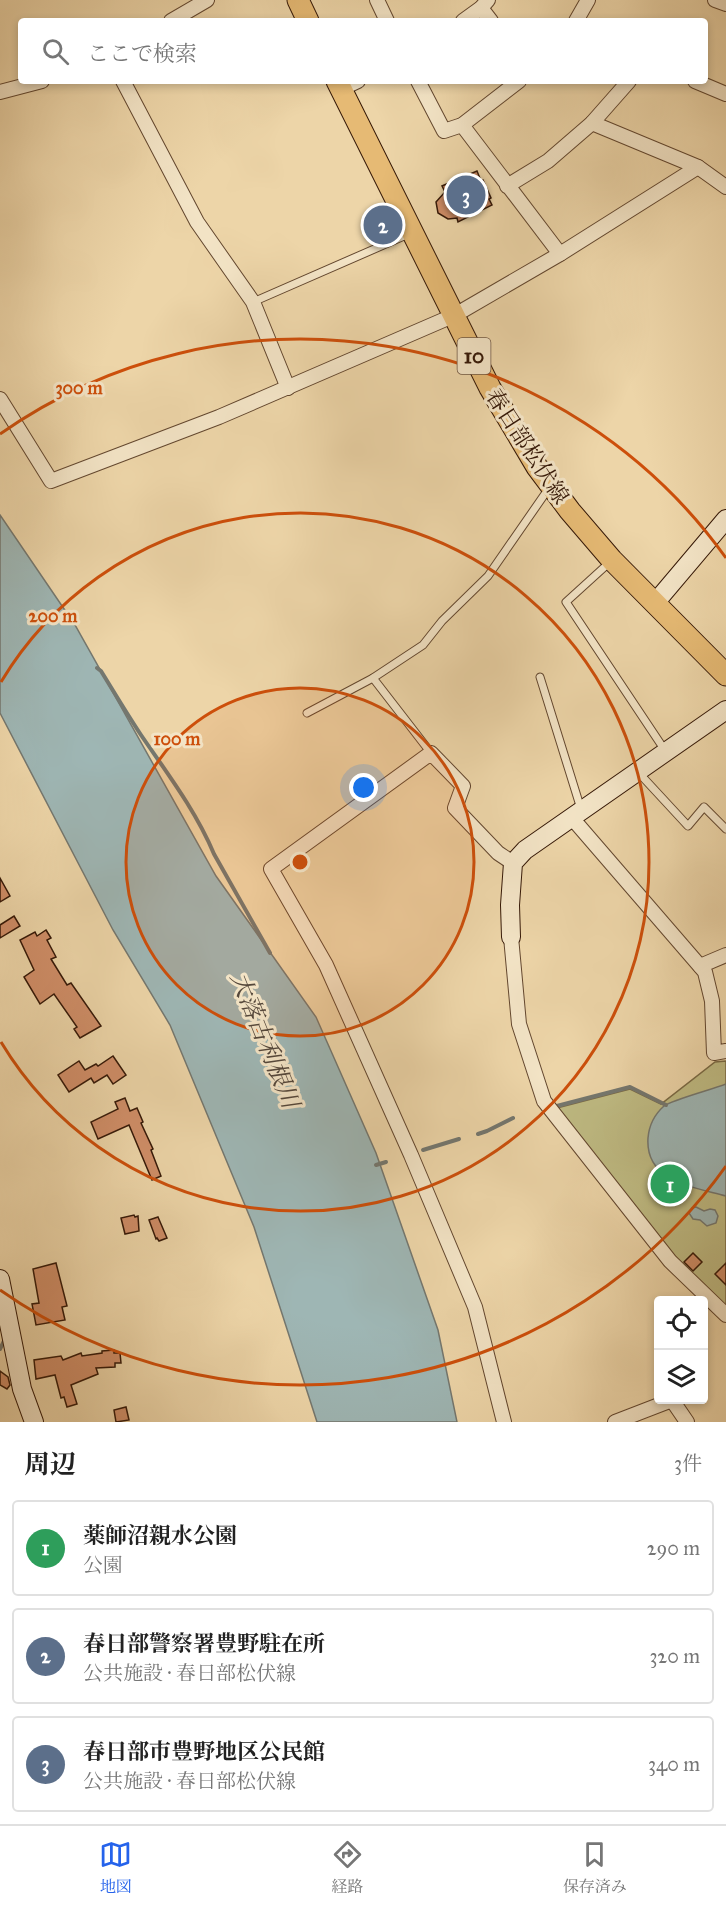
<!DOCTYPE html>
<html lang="ja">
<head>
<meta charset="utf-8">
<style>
	body { margin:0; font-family:"IM FELL Great Primer","Noto Serif JP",serif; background:#f2f2f2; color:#222 }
	.controls { position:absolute; right:18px; bottom:18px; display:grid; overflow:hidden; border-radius:6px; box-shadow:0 3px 9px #0003 }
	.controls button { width:54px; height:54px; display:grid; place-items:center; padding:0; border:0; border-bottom:2px solid #e0e0e0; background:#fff; color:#222; font:30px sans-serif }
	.you { position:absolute; left:364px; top:788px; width:21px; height:21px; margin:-15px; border:4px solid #fff; border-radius:50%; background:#1a73e8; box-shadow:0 0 0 9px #1a73e833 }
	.badge { display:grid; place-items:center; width:39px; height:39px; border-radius:50%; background:#2563eb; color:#fff; font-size:20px; font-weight:700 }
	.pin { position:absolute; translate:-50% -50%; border:3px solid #fff; box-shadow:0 2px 6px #0006 }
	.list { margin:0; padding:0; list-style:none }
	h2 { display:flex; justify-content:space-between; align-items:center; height:78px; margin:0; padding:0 24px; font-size:26px }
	h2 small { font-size:20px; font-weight:400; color:#767676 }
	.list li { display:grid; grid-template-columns:39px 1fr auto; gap:18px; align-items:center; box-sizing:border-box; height:96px; margin:0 12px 12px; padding:0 12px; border:2px solid #e0e0e0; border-radius:6px }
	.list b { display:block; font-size:22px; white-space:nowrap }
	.list p { margin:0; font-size:20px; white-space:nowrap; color:#767676 }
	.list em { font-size:20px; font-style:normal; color:#767676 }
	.icon { flex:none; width:33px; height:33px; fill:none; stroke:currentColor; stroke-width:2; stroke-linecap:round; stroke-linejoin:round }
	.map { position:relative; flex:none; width:726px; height:1422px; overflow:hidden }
	.search { position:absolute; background:#fff; box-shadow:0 3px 9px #0003; left:18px; right:18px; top:18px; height:66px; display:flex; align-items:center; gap:15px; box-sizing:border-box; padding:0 21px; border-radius:6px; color:#767676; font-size:22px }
	.sheet { height:402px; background:#fff }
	nav { display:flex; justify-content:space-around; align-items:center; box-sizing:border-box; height:84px; border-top:2px solid #e0e0e0; background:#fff; font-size:16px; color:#767676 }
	nav a { display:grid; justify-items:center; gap:3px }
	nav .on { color:#2563eb }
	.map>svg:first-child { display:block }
</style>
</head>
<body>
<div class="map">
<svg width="726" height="1422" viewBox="0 0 726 1422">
	<rect width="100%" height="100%" fill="#edd5a8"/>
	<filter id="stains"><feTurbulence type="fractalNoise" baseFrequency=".00333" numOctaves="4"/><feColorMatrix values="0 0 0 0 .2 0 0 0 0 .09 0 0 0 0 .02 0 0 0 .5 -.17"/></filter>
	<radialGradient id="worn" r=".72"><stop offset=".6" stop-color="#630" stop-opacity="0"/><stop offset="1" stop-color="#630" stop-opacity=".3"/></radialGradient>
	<polygon fill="#bfbb83" stroke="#7a6a45" stroke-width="1.5" points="726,1061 726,1306 674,1258 553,1109 630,1089 661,1104 715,1062"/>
	<g fill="#9eb6b4" stroke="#74776f" stroke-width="1.5">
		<polygon points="0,515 75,625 216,876 316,1017 376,1153 438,1330 457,1422 317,1422 254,1227 170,1025 113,930 0,713"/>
		<path d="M726,1084V1196C694,1187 645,1182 648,1138C649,1126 655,1114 664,1106C672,1100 714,1089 726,1084Z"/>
		<polygon points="696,1207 704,1211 710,1209 715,1210 718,1216 716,1223 707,1226 700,1220 693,1219 689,1213 692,1208"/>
	</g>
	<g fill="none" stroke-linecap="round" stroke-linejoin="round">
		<g stroke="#74776f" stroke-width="4">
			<path d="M97,668L101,671C114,692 127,714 141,735C167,773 196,811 214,854L270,953"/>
			<polyline points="553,1107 630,1087 666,1105"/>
			<polyline points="478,1134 487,1131 513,1118"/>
			<polyline points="423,1150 459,1139"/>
			<polyline points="376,1165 386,1162"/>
			<polyline points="0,1349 5,1339"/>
		</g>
	</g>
	<g fill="#d08e68" stroke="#351807" stroke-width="1.5">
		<polygon points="477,171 481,181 483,180 491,198 489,199 492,205 458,222 457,218 448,219 438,213 436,202 445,192 442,186"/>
		<polygon points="0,878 10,896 0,902"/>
		<polygon points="14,916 20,926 0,938 0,925"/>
		<polygon points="46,930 51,938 47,940 56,957 51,959 67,985 71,983 101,1026 80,1038 74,1029 77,1027 54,994 40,1004 24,977 34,970 20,940 35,932 37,936"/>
		<polygon points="113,1056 126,1075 113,1084 107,1075 94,1083 91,1078 69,1092 58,1075 79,1061 85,1070 96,1064 98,1066"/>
		<polygon points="125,1098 130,1111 137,1108 143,1122 141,1123 153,1149 151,1150 161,1176 152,1180 129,1125 98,1139 91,1122 118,1109 115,1102"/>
		<polygon points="134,1215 135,1217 138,1216 139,1231 125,1234 121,1218"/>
		<polygon points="158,1217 167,1238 159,1241 157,1238 156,1239 149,1220"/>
		<polygon points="693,1253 702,1262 693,1271 684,1262"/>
		<polygon points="56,1263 67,1306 62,1307 65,1320 36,1325 32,1304 39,1303 33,1269"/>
		<polygon points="726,1263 726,1285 715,1274"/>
		<polygon points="114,1350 114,1353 120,1353 121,1363 115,1363 115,1367 96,1368 98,1374 71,1385 77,1404 67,1407 64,1397 61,1398 55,1375 36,1379 34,1360 61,1356 63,1360 81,1353 82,1356 102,1353 102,1351"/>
		<polygon points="0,1371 8,1377 10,1385 7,1389 0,1385"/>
		<polygon points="126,1407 129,1420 116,1422 114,1410"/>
	</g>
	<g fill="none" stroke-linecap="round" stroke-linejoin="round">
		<g stroke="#63472f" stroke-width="9">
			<g id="lane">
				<polyline points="253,302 411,233"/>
				<polyline points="610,562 566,602 666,752"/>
				<polyline points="540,677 581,809"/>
				<polyline points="307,713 373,678"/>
				<polyline points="431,753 373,678 423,645 442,621 488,576 549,488"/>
				<polyline points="638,772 688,826 704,807 726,829"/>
			</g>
		</g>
		<g stroke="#63472f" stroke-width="16">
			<g id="street">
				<polyline points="377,0 387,21"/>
				<polyline points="715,0 726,4"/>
				<polyline points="481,8 491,21"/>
				<polyline points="171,21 207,0"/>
				<polyline points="463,21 481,8 488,0"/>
				<polyline points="576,21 588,0"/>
				<polyline points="123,81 197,222 253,302 288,388"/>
				<polyline points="418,81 444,131 462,125 519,81"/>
				<polyline points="695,81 726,94"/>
				<polyline points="341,89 358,81"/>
				<polyline points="0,92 42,81"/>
				<polyline points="592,123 698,167 726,187"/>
				<polyline points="462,125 560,254"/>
				<polyline points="507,186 548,161 592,123 629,81"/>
				<polyline points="0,399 51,481 219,417 455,315 560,254 698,167"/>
				<polyline points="572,818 705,972 712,1001 714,1053 726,1051"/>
				<polyline points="511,937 519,1024 544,1101 670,1261 726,1315"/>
				<polyline points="700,966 726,955"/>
				<polyline points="504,1422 475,1307 411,1155 326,965 271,869 431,753 463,786 455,808 498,853 513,863"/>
				<polyline points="615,1422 672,1400 687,1422"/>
			</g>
		</g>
		<g stroke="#351807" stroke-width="20">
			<g id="secondary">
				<polyline points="655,603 726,519"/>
				<polyline points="511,937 510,905 513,863 525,850 726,710"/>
				<polyline points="0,1279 22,1389 34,1422"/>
			</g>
		</g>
		<g stroke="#351807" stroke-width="23">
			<g id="primary">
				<polyline points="298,0 308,21"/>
				<polyline points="337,81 490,388 537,467 570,511 612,560 726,675"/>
			</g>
		</g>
		<use href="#lane" stroke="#f3e4c6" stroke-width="7"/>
		<use href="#street" stroke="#f3e4c6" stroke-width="14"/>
		<use href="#secondary" stroke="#f3e4c6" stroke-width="18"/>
		<use href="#primary" stroke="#e6ba74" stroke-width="21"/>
	</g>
	<circle cx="300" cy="862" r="174" fill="#cd4f0b" fill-opacity=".12"/>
	<g fill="none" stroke="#cd4f0b" stroke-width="3">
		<circle cx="300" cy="862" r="174"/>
		<path d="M1 682A349 349 0 1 1 1 1042"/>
		<path d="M726 1166A523 523 0 0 1 0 1290M0 434A523 523 0 0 1 726 558"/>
	</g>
	<g text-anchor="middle" stroke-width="6" stroke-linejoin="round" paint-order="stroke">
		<rect fill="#f3e4c6" stroke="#6e5540" stroke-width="1.5" x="457.5" y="338" width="33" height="36" rx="4.5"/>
		<g font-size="21" font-weight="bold" fill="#351807">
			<text x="474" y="363">10</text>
		</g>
		<g font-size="22" fill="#351807" stroke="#f3e4c6">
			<text transform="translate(528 446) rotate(57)" y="8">春日部松伏線</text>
		</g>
		<g font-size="24" font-style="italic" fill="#54473b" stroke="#f3e4c6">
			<text transform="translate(265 1040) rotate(68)" y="8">大落古利根川</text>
		</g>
	</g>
	<circle cx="300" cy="862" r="9" fill="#cd4f0b" stroke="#f3e4c6" stroke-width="3"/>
	<g font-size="18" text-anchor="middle" font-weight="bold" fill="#cd4f0b" stroke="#f3e4c6" stroke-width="6" stroke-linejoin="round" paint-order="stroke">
		<text x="79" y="394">300 m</text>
		<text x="53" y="622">200 m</text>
		<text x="177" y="745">100 m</text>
	</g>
	<rect width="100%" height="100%" filter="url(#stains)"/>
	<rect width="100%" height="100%" fill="url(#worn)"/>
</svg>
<div class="controls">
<button><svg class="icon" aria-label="locate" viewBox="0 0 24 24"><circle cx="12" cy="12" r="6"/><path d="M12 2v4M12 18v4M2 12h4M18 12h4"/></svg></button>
<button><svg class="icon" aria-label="layers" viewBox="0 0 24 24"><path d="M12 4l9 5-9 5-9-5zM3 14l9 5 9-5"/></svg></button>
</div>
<div class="you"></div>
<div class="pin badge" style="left:670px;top:1184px;background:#2e9e5b">1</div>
<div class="pin badge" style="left:383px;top:225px;background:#5c6f8a">2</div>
<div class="pin badge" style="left:466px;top:195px;background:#5c6f8a">3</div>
<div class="search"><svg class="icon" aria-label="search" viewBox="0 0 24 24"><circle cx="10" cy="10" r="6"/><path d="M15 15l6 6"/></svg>ここで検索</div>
</div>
<section class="sheet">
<h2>周辺<small>3件</small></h2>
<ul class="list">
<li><span class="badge" style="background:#2e9e5b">1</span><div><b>薬師沼親水公園</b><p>公園</p></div><em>290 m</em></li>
<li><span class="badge" style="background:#5c6f8a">2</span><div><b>春日部警察署豊野駐在所</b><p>公共施設 · 春日部松伏線</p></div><em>320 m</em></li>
<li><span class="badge" style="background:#5c6f8a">3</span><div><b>春日部市豊野地区公民館</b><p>公共施設 · 春日部松伏線</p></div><em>340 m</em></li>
</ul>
</section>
<nav>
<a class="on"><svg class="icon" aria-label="map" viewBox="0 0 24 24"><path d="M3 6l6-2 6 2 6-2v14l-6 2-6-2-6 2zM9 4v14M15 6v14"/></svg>地図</a>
<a><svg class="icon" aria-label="directions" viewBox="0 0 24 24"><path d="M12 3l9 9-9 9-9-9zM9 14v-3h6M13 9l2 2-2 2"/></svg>経路</a>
<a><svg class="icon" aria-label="saved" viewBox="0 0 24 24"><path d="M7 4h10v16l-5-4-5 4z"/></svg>保存済み</a>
</nav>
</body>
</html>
